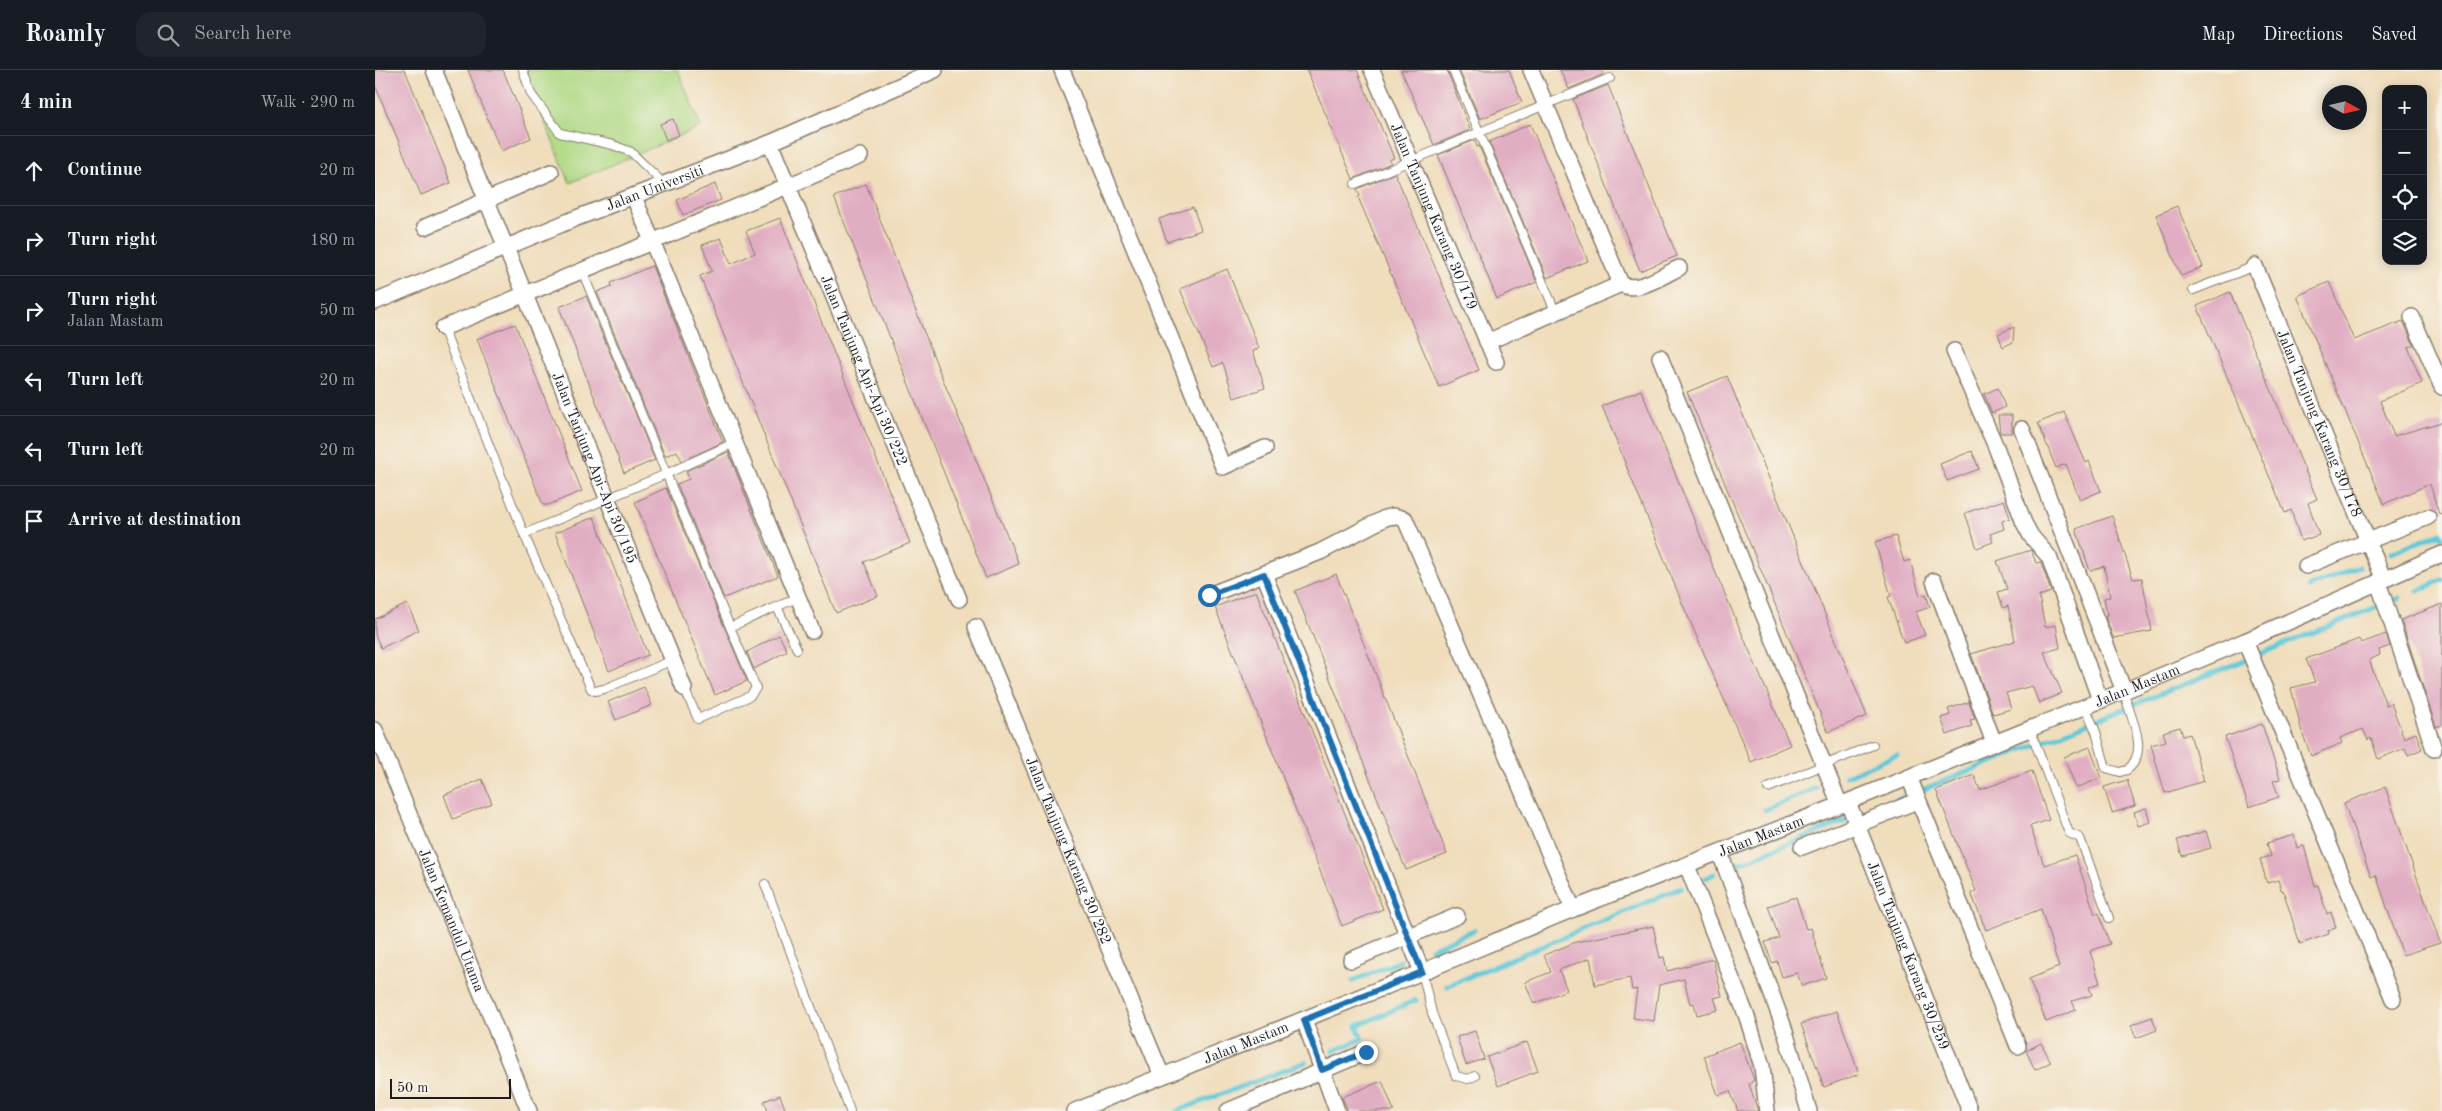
<!DOCTYPE html>
<html lang="en">
<head>
<meta charset="utf-8">
<style>
	body { margin:0; font-family:"Old Standard TT",serif; background:#20242c; color:#f1f3f6 }
	.controls { position:absolute; right:15px; top:15px; display:grid; overflow:hidden; border-radius:10px; box-shadow:0 2px 12px #0003 }
	.controls button { width:45px; height:45px; display:grid; place-items:center; padding:0; border:0; border-bottom:1px solid #363941; background:#171b24; color:#f1f3f6; font:25px sans-serif }
	.compass { position:absolute; left:1947px; top:15px; width:45px; height:45px; border-radius:50%; background:#171b24; box-shadow:0 2px 12px #0003; rotate:98deg }
	.scale { position:absolute; left:15px; bottom:12px; width:121px; box-sizing:border-box; padding-left:5px; border:2px solid #1c1c1c; border-top:0; font-size:14px; line-height:18px; white-space:nowrap; color:#1c1c1c; -webkit-text-stroke:4px #f7f3e8; paint-order:stroke }
	.stop { position:absolute; width:15px; height:15px; margin:-11px; border:4px solid #1f6fb2; border-radius:50%; background:#fff }
	.stop.end { background:#1f6fb2; border-color:#fff; box-shadow:0 1px 5px #0008 }
	.list { margin:0; padding:0; list-style:none }
	h2 { display:flex; justify-content:space-between; align-items:center; height:65px; margin:0; padding:0 20px; font-size:21px }
	h2 small { font-size:16px; font-weight:400; color:#9ea1a6 }
	.list li { display:grid; grid-template-columns:32px 1fr auto; gap:15px; align-items:center; box-sizing:border-box; height:70px; padding:0 20px; border-top:1px solid #363941 }
	.list b { display:block; font-size:19px; white-space:nowrap }
	.list p { margin:0; font-size:16px; white-space:nowrap; color:#9ea1a6 }
	.list em { font-size:16px; font-style:normal; color:#9ea1a6 }
	.icon { flex:none; width:28px; height:28px; fill:none; stroke:currentColor; stroke-width:2; stroke-linecap:round; stroke-linejoin:round }
	.map { position:relative; flex:none; width:2067px; height:1041px; overflow:hidden }
	header { display:flex; align-items:center; gap:30px; box-sizing:border-box; height:70px; padding:0 25px; background:#171b24; border-bottom:1px solid #363941 }
	header strong { font-size:24px }
	nav { display:flex; gap:28px; margin-inline-start:auto; font-size:18px }
	.search { width:350px; height:45px; background:#20242c; display:flex; align-items:center; gap:12px; box-sizing:border-box; padding:0 18px; border-radius:15px; color:#9ea1a6; font-size:19px }
	main { display:flex }
	aside { flex:1; background:#171b24 }
	.map>svg:first-child { display:block }
</style>
</head>
<body>
<header>
<strong>Roamly</strong>
<div class="search"><svg class="icon" aria-label="search" viewBox="0 0 24 24"><circle cx="10" cy="10" r="6"/><path d="M15 15l6 6"/></svg>Search here</div>
<nav><a>Map</a><a>Directions</a><a>Saved</a></nav>
</header>
<main>
<aside>
<h2>4 min<small>Walk · 290 m</small></h2>
<ul class="list">
<li><svg class="icon" aria-label="ahead" viewBox="0 0 24 24"><path d="M12 20V5M6 11l6-6 6 6"/></svg><div><b>Continue</b></div><em>20 m</em></li>
<li><svg class="icon" aria-label="right" viewBox="0 0 24 24"><path d="M7 20v-9h11M14 6l5 5-5 5"/></svg><div><b>Turn right</b></div><em>180 m</em></li>
<li><svg class="icon" aria-label="right" viewBox="0 0 24 24"><path d="M7 20v-9h11M14 6l5 5-5 5"/></svg><div><b>Turn right</b><p>Jalan Mastam</p></div><em>50 m</em></li>
<li><svg class="icon" aria-label="left" viewBox="0 0 24 24"><path d="M17 20v-9H6M10 6l-5 5 5 5"/></svg><div><b>Turn left</b></div><em>20 m</em></li>
<li><svg class="icon" aria-label="left" viewBox="0 0 24 24"><path d="M17 20v-9H6M10 6l-5 5 5 5"/></svg><div><b>Turn left</b></div><em>20 m</em></li>
<li><svg class="icon" aria-label="arrive" viewBox="0 0 24 24"><path d="M6 21V4h12l-3 4 3 4H6"/></svg><div><b>Arrive at destination</b></div></li>
</ul>
</aside>
<div class="map">
<svg width="2067" height="1041" viewBox="0 0 2067 1041">
	<rect width="100%" height="100%" fill="#f7f3e8"/>
	<filter id="ink" filterUnits="userSpaceOnUse"><feTurbulence type="fractalNoise" baseFrequency=".02" numOctaves="2"/><feDisplacementMap in="SourceGraphic" scale="10" xChannelSelector="R" yChannelSelector="G"/><feConvolveMatrix kernelMatrix="1 2 1 2 8 2 1 2 1" color-interpolation-filters="sRGB"/></filter>
	<filter id="wash" filterUnits="userSpaceOnUse"><feTurbulence type="fractalNoise" baseFrequency=".0096" numOctaves="4" result="noise"/><feDisplacementMap in="SourceGraphic" scale="20" xChannelSelector="R" yChannelSelector="G"/><feGaussianBlur stdDeviation="1.12" result="paint"/><feColorMatrix in="noise" values="0 0 0 0 0 0 0 0 0 0 0 0 0 0 0 0 0 1.4 0 .05"/><feComposite in="paint" operator="in"/></filter>
	<g filter="url(#wash)">
		<rect width="100%" height="100%" fill="#f0ddbc"/>
		<polygon fill="#aed984" stroke="#657a50" points="148,0 303,0 326,57 195,113"/>
		<g fill="none" stroke-linecap="round" stroke-linejoin="round">
			<g stroke="#5fc9d9" stroke-width="5">
				<polyline points="2016,483 2066,463 2067,467"/>
				<polyline points="1934,517 1984,497"/>
				<polyline points="2043,521 2067,510"/>
				<polyline points="1471,706 1522,685"/>
				<polyline points="1390,740 1441,718"/>
				<polyline points="1363,794 2024,528"/>
				<polyline points="1331,808 1339,804"/>
				<polyline points="1056,879 1099,860"/>
				<polyline points="978,911 1025,891"/>
				<polyline points="1072,916 1306,818"/>
				<polyline points="958,981 987,969 982,956 1041,930"/>
				<polyline points="802,1041 931,992"/>
			</g>
		</g>
		<g id="blocks">
			<g fill="#e1adc3">
				<polygon points="0,0 30,0 76,113 46,125 0,15"/>
				<polygon points="93,0 128,0 156,68 126,81"/>
				<polygon points="932,0 982,0 1019,88 1014,90 1016,93 978,109"/>
				<polygon points="1026,0 1072,0 1095,60 1059,75"/>
				<polygon points="1084,0 1134,0 1147,32 1105,49"/>
				<polygon points="1185,0 1227,0 1229,4 1194,19"/>
				<polygon points="1233,15 1302,186 1265,201 1198,29"/>
				<polygon points="298,49 304,65 291,70 285,54"/>
				<polygon points="1155,54 1213,191 1172,208 1114,72"/>
				<polygon points="1100,70 1102,77 1104,76 1162,212 1122,229 1063,85"/>
				<polygon points="1020,103 1104,300 1064,317 983,127 985,126 982,119"/>
				<polygon points="340,114 346,130 308,145 302,130"/>
				<polygon points="491,114 564,300 644,494 611,508 459,127"/>
				<polygon points="1802,136 1828,197 1806,206 1781,145"/>
				<polygon points="818,137 826,160 792,172 784,149"/>
				<polygon points="405,148 535,473 489,492 503,526 461,543 325,206 337,201 327,175 346,168 356,194 380,183 371,161"/>
				<polygon points="277,196 348,372 307,391 302,381 290,386 222,222 237,216 236,213"/>
				<polygon points="852,199 884,278 878,281 890,318 859,328 848,293 838,297 805,219"/>
				<polygon points="1954,212 1979,270 2028,251 2039,275 2033,277 2047,313 2005,331 2019,366 2067,352 2067,443 2064,444 2055,414 2009,434 1922,226"/>
				<polygon points="1855,222 1942,429 1933,433 1944,465 1926,471 1916,440 1910,443 1822,236"/>
				<polygon points="211,226 280,390 249,403 184,237"/>
				<polygon points="140,254 207,421 173,435 168,435 102,269"/>
				<polygon points="1639,257 1638,272 1628,277 1623,264"/>
				<polygon points="1352,306 1492,646 1453,662 1312,322"/>
				<polygon points="1623,318 1630,337 1617,343 1609,324"/>
				<polygon points="1266,320 1340,501 1415,675 1376,692 1305,528 1227,336"/>
				<polygon points="1689,342 1711,393 1714,391 1726,421 1705,430 1691,394 1681,398 1663,353"/>
				<polygon points="1623,345 1637,345 1637,363 1625,363"/>
				<polygon points="1597,381 1604,399 1572,411 1565,394"/>
				<polygon points="353,382 403,506 349,528 302,414 314,409 311,401"/>
				<polygon points="291,418 372,611 340,625 260,432"/>
				<polygon points="1629,430 1635,448 1627,451 1629,459 1615,464 1618,472 1602,478 1590,443"/>
				<polygon points="1737,446 1758,509 1767,508 1777,561 1738,568 1730,545 1732,545 1729,528 1735,527 1729,496 1715,501 1701,459"/>
				<polygon points="219,447 273,585 234,601 180,463"/>
				<polygon points="1521,466 1529,492 1535,490 1545,526 1551,524 1555,537 1541,542 1550,565 1529,573 1513,527 1516,526 1500,472"/>
				<polygon points="1656,480 1661,493 1666,492 1676,522 1664,526 1670,557 1681,555 1685,578 1669,582 1687,623 1664,633 1657,616 1631,623 1636,639 1618,644 1596,584 1640,571 1633,536 1628,538 1623,522 1632,519 1622,491"/>
				<polygon points="961,504 1072,784 1031,800 920,521"/>
				<polygon points="881,521 1008,839 967,856 840,537"/>
				<polygon points="32,534 44,560 6,578 0,565 0,549"/>
				<polygon points="2067,534 2067,655 2061,657 2026,550"/>
				<polygon points="2011,564 2015,576 2004,580 2005,585 1994,590 2011,635 2016,633 2029,668 2041,663 2047,679 2033,685 2030,678 2003,689 1996,668 1993,670 1988,659 1965,668 1967,673 1936,686 1927,662 1916,618 1940,612 1931,589 1984,569 1986,573"/>
				<polygon points="404,565 412,581 379,599 372,582"/>
				<polygon points="269,617 277,635 241,650 233,632"/>
				<polygon points="1594,632 1600,649 1595,650 1597,656 1572,665 1566,648 1575,645 1573,639"/>
				<polygon points="1887,654 1905,709 1898,711 1904,727 1874,737 1850,667"/>
				<polygon points="1805,657 1808,666 1815,664 1829,711 1790,723 1776,675 1791,671 1788,662"/>
				<polygon points="1715,677 1726,708 1701,718 1689,687"/>
				<polygon points="1657,701 1674,750 1655,756 1669,795 1700,785 1720,844 1724,843 1735,874 1715,881 1725,913 1714,917 1717,925 1697,931 1701,940 1671,952 1654,909 1684,897 1666,839 1611,860 1596,823 1601,821 1561,720 1599,705 1605,720"/>
				<polygon points="107,709 117,733 78,749 69,725"/>
				<polygon points="1752,710 1760,736 1737,743 1729,717"/>
				<polygon points="2010,717 2065,873 2028,885 2001,805 1996,807 1969,733"/>
				<polygon points="1771,738 1775,752 1763,756 1759,742"/>
				<polygon points="1831,761 1836,778 1807,786 1802,770"/>
				<polygon points="1919,765 1922,778 1929,776 1940,816 1943,815 1952,844 1956,842 1961,858 1953,860 1954,864 1925,874 1908,820 1906,820 1903,810 1892,813 1885,789 1896,786 1892,773"/>
				<polygon points="1421,827 1431,859 1436,858 1451,908 1427,916 1422,903 1407,907 1402,891 1397,893 1390,872 1404,868 1393,836"/>
				<polygon points="1278,856 1285,888 1289,887 1292,901 1338,889 1347,926 1339,928 1343,940 1322,945 1319,933 1315,934 1309,909 1284,915 1279,951 1258,948 1262,919 1257,920 1255,908 1220,915 1215,888 1184,900 1192,920 1159,934 1150,912 1176,902 1169,885 1201,872"/>
				<polygon points="1462,941 1484,1004 1449,1017 1426,954"/>
				<polygon points="1777,947 1782,960 1761,968 1756,955"/>
				<polygon points="1100,961 1109,989 1091,995 1082,967"/>
				<polygon points="1152,972 1163,1001 1123,1016 1112,987"/>
				<polygon points="1365,972 1379,1010 1374,1014 1383,1041 1363,1041 1355,1021 1343,1025 1329,986"/>
				<polygon points="1666,973 1676,992 1660,1000 1651,981"/>
				<polygon points="1007,1011 1019,1041 973,1041 967,1027"/>
				<polygon points="405,1025 411,1041 393,1041 389,1031"/>
			</g>
		</g>
	</g>
	<g filter="url(#ink)">
		<use href="#blocks" fill-opacity="0" stroke="#867c6c" stroke-width="1"/>
		<g fill="none" stroke-linecap="round" stroke-linejoin="round">
			<g stroke="#867c6c" stroke-width="10">
				<g id="lane">
					<polyline points="148,0 156,24 185,63 238,75 256,82 289,114"/>
					<polyline points="1078,0 1180,241"/>
					<polyline points="980,114 1235,8"/>
					<polyline points="207,201 355,557"/>
					<polyline points="1818,220 1880,196"/>
					<polyline points="68,258 149,464 216,619 220,621 229,619 298,590"/>
					<polyline points="149,464 291,404 359,373"/>
					<polyline points="402,537 422,579"/>
					<polyline points="309,618 323,649 375,626 381,618 355,557 422,528"/>
					<path d="M1710,636L1721,662L1731,698L1745,702L1752,700C1777,680 1753,645 1749,621"/>
					<polyline points="1655,659 1694,763 1705,768 1734,848"/>
					<polyline points="1393,718 1498,675"/>
					<polyline points="390,814 475,1041"/>
					<polyline points="1047,902 1057,943 1081,1006 1093,1009 1100,1006"/>
				</g>
			</g>
			<g stroke="#867c6c" stroke-width="18">
				<g id="street">
					<path id="s1" d="M59,0L309,618"/>
					<polyline points="687,0 848,397 890,378"/>
					<path id="s2" d="M997,0L1121,292"/>
					<path d="M1156,0L1246,214C1262,224 1288,205 1304,198"/>
					<path id="s3" d="M395,73L584,529"/>
					<polyline points="259,127 437,561"/>
					<polyline points="50,157 176,102"/>
					<path id="s4" d="M1880,196L2009,510"/>
					<path id="s5" d="M0,232L199,149L395,73L560,0"/>
					<polyline points="2037,247 2067,317"/>
					<polyline points="68,258 485,86"/>
					<polyline points="1112,272 1246,214"/>
					<polyline points="1579,281 1621,377 1649,453 1656,466 1674,487 1725,630"/>
					<polyline points="1285,287 1465,735"/>
					<polyline points="1647,359 1749,621"/>
					<polyline points="1931,496 2053,447"/>
					<polyline points="889,504 1047,902"/>
					<polyline points="1559,511 1619,673"/>
					<polyline points="2003,512 2059,679"/>
					<polyline points="834,525 945,482 1010,448 1018,446 1030,449 1198,839"/>
					<path id="s6" d="M601,557L787,1006"/>
					<polyline points="1870,571 2018,929"/>
					<path id="s7" d="M0,660L154,1041"/>
					<polyline points="1534,707 1643,976"/>
					<path id="s8" d="M1473,732L1594,1039"/>
					<polyline points="1427,777 1537,733"/>
					<polyline points="1345,783 1408,955 1434,1041"/>
					<polyline points="1312,796 1372,947 1387,996 1392,1041"/>
					<polyline points="976,890 1082,846"/>
					<polyline points="929,950 962,1041"/>
					<path id="s9" d="M700,1041L1047,902L1198,839L1465,735L1749,621L1870,571L2067,484"/>
					<polyline points="853,1041 991,982"/>
				</g>
			</g>
			<use href="#lane" stroke="#fff" stroke-width="8"/>
			<use href="#street" stroke="#fff" stroke-width="15"/>
		</g>
	</g>
	<g fill="none" stroke-linecap="round" stroke-linejoin="round" filter="url(#ink)">
		<polyline stroke="#1f6fb2" stroke-width="6" points="834,525 889,504 1047,902 929,950 947,1000 991,982"/>
	</g>
	<g text-anchor="middle" stroke-width="4" stroke-linejoin="round" paint-order="stroke">
		<g font-size="15" fill="#1c1c1c" stroke="#f7f3e8">
			<text dy="5" stroke="none"><textPath href="#s5" startOffset="302">Jalan Universiti</textPath></text>
			<text dy="5" stroke="none"><textPath href="#s2" startOffset="159">Jalan Tanjung Karang 30/179</textPath></text>
			<text dy="5" stroke="none"><textPath href="#s3" startOffset="246">Jalan Tanjung Api-Api 30/222</textPath></text>
			<text dy="5" stroke="none"><textPath href="#s4" startOffset="170">Jalan Tanjung Karang 30/178</textPath></text>
			<text dy="5" stroke="none"><textPath href="#s1" startOffset="429">Jalan Tanjung Api-Api 30/195</textPath></text>
			<text dy="5" stroke="none"><textPath href="#s9" startOffset="1144">Jalan Mastam</textPath></text>
			<text dy="5" stroke="none"><textPath href="#s9" startOffset="739">Jalan Mastam</textPath></text>
			<text dy="5" stroke="none"><textPath href="#s6" startOffset="242">Jalan Tanjung Karang 30/282</textPath></text>
			<text dy="5" stroke="none"><textPath href="#s7" startOffset="205">Jalan Kemandul Utama</textPath></text>
			<text dy="5" stroke="none"><textPath href="#s8" startOffset="165">Jalan Tanjung Karang 30/259</textPath></text>
			<text dy="5" stroke="none"><textPath href="#s9" startOffset="184">Jalan Mastam</textPath></text>
		</g>
	</g>
</svg>
<div class="controls">
<button>+</button>
<button>−</button>
<button><svg class="icon" aria-label="locate" viewBox="0 0 24 24"><circle cx="12" cy="12" r="6"/><path d="M12 2v4M12 18v4M2 12h4M18 12h4"/></svg></button>
<button><svg class="icon" aria-label="layers" viewBox="0 0 24 24"><path d="M12 4l9 5-9 5-9-5zM3 14l9 5 9-5"/></svg></button>
</div>
<svg class="compass" viewBox="-18 -18 36 36"><path d="M0-13l5 13h-10z" fill="#e53935"/><path d="M0 13l5-13h-10z" fill="#9ea1a6"/></svg>
<div class="scale">50 m</div>
<div class="stop" style="left:834px;top:525px"></div>
<div class="stop end" style="left:991px;top:982px"></div>
</div>
</main>
</body>
</html>
